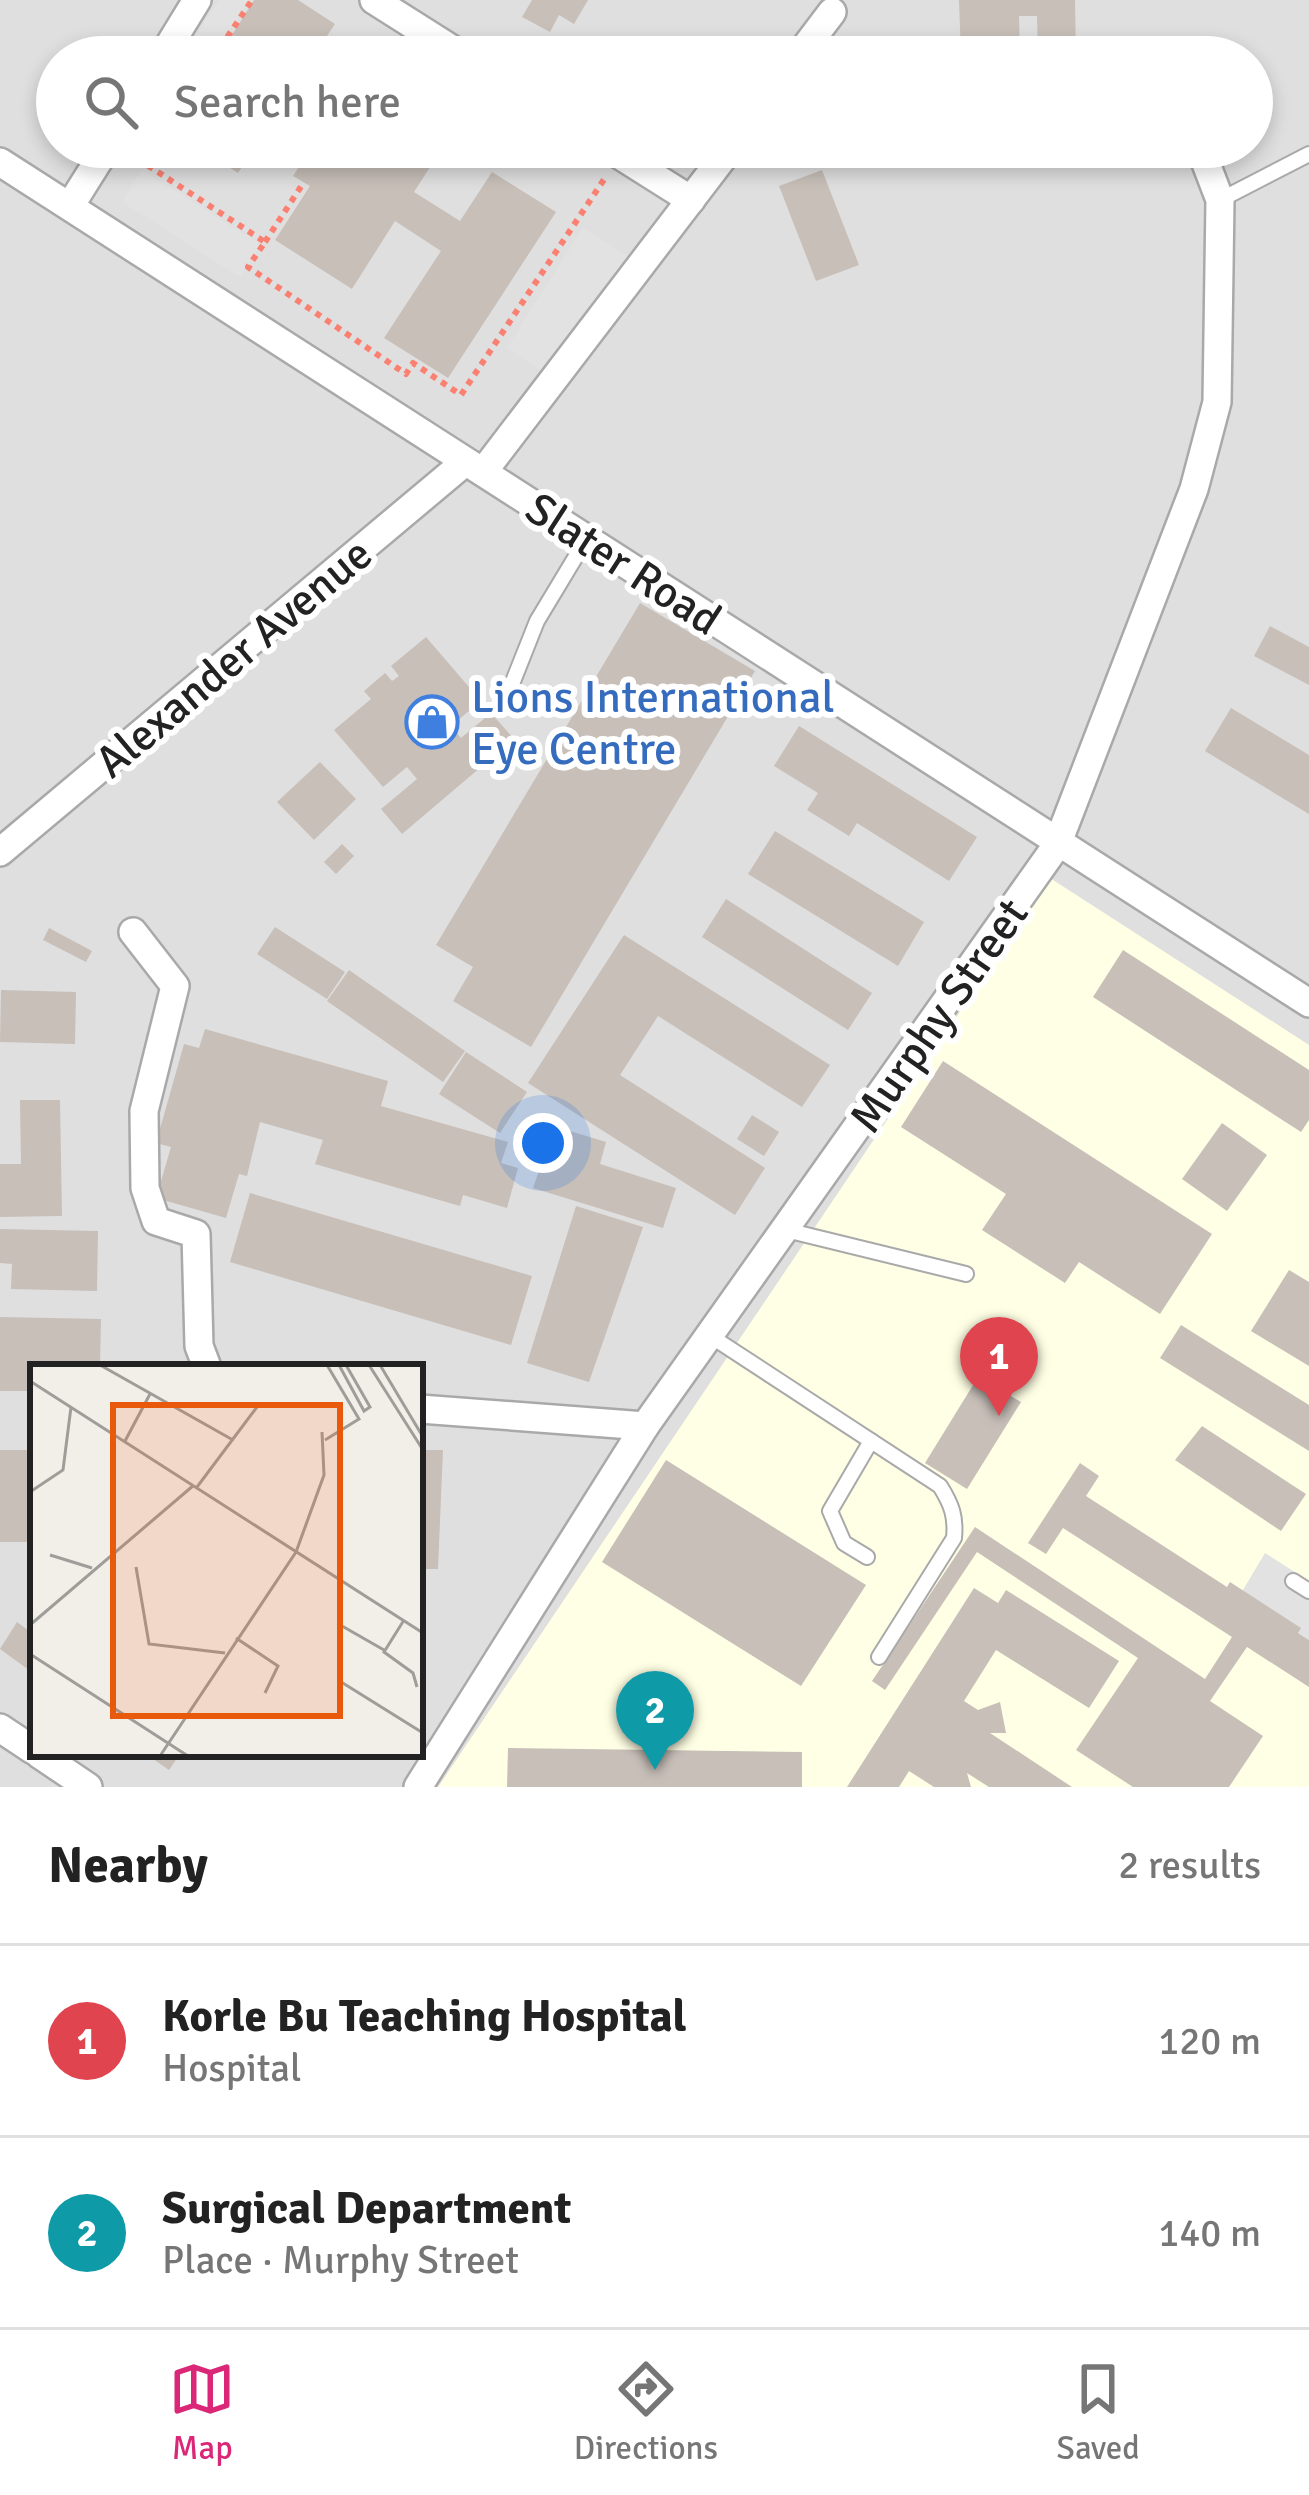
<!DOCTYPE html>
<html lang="en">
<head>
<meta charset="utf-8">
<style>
	body { margin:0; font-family:Signika,sans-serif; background:#f6f6f6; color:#222 }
	.you { position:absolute; left:543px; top:1143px; width:42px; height:42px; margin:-30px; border:9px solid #fff; border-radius:50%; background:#1a73e8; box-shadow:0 0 0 18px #1a73e833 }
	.badge { display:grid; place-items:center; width:78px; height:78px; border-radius:50%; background:#db2777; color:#fff; font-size:39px; font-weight:700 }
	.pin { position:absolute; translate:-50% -99px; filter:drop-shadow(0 3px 6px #0008) }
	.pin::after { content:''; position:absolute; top:63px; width:42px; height:36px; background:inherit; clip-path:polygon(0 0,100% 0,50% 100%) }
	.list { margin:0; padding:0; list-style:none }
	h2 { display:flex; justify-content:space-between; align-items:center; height:156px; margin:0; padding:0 48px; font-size:51px }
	h2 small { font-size:39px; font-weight:400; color:#767676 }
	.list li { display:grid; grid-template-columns:78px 1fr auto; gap:36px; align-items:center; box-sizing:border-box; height:192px; padding:0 48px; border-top:3px solid #e0e0e0 }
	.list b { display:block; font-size:45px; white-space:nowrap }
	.list p { margin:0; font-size:39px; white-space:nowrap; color:#767676 }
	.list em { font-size:39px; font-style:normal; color:#767676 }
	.icon { flex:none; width:66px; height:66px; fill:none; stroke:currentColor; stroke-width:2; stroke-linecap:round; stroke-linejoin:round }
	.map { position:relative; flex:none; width:1309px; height:1787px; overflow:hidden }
	.search { position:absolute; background:#fff; box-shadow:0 6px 18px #0003; left:36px; right:36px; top:36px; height:132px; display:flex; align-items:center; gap:30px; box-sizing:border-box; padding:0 42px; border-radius:66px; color:#767676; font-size:45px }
	.sheet { height:540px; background:#fff }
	nav { display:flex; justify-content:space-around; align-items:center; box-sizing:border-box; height:168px; border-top:3px solid #e0e0e0; background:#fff; font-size:33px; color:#767676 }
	nav a { display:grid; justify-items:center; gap:6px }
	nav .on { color:#db2777 }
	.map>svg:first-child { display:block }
</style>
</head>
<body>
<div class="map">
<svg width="1309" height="1787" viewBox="0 0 1309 1787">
	<rect width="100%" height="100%" fill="#f2efe9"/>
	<path fill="#e0dfdf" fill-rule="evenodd" d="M0,0H1309V1787H0ZM57,57H1252V147H57ZM33,1367H420V1754H33Z"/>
	<polygon fill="#ffffe5" points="1050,878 1309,1045 1309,1787 438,1787"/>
	<g fill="#e2e2e2">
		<polygon points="219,0 249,0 213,57 182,57"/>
		<polygon points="142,170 261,245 240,277 122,202"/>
		<polygon points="583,228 630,257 541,371 507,348"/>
		<polygon points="1265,1553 1309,1581 1309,1640 1240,1595"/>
	</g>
	<g fill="#c7bfb8">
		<polygon points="254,0 298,0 335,24 313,57 218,57"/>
		<polygon points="532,0 588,0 574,24 559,15 550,32 522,17"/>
		<polygon points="959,0 1075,0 1076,57 1038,57 1037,16 1019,16 1020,57 961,57"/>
		<polygon points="197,147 255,147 238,173"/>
		<polygon points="305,147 443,147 414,192 460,221 492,172 556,212 448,378 384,338 441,251 395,221 352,289 275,240 310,186 293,176 310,150"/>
		<polygon points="822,170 859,265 816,281 779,186"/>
		<polygon points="640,603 755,671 531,1047 453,1001 473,967 436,945"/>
		<polygon points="1270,626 1309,647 1309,685 1254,656"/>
		<polygon points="426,637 481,701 451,726 461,738 491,713 514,739 402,834 381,809 417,779 407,767 383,787 334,730 371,699 364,691 385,673 392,681 399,676 391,666"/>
		<polygon points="1231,708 1309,755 1309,814 1205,751"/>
		<polygon points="799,726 977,837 949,881 857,823 849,836 807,810 818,793 774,766"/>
		<polygon points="320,762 356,799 314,840 277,802"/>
		<polygon points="775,831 924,922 898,966 748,874"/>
		<polygon points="342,844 354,856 336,874 324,862"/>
		<polygon points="726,899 872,993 848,1030 702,937"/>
		<polygon points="275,927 345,972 327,999 257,954"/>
		<polygon points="49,928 92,951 86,962 43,940"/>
		<polygon points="624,935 830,1065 802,1107 658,1016 620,1075 765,1168 735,1215 528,1083"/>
		<polygon points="1123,950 1309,1070 1309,1120 1301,1132 1093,997"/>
		<polygon points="349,970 465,1051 443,1082 327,1001"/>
		<polygon points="1,990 76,992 75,1044 0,1042"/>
		<polygon points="205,1029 388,1081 381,1106 508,1142 501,1163 518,1168 507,1208 463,1195 460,1206 315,1164 323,1140 260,1122 247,1176 239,1174 226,1218 156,1198 171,1147 156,1143 184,1044 199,1048"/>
		<polygon points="466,1052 527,1092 500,1133 439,1094"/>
		<polygon points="943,1061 1212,1234 1160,1314 1079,1262 1065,1283 982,1230 1006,1194 901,1127"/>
		<polygon points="20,1100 60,1100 62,1216 0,1217 0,1164 21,1164"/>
		<polygon points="752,1115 779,1132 764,1156 737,1139"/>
		<polygon points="534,1120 606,1142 600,1164 676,1188 663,1228 533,1188 544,1156 524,1150"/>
		<polygon points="1222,1123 1267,1155 1227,1211 1182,1179"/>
		<polygon points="250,1193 532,1276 511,1345 230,1262"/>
		<polygon points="576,1206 643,1227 589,1382 527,1363"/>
		<polygon points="0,1229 98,1231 97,1291 11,1289 12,1264 0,1263"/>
		<polygon points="1289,1270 1309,1282 1309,1366 1251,1331"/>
		<polygon points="0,1317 101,1319 100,1367 33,1367 33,1391 0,1391"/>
		<polygon points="1181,1325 1309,1405 1309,1451 1160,1358"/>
		<polygon points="978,1377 1021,1402 967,1489 925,1463"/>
		<polygon points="1202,1426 1306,1494 1281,1531 1175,1460"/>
		<rect x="0" y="1450" width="33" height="92"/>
		<polygon points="420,1450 443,1450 438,1569 420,1569"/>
		<polygon points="666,1460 866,1585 801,1686 602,1562"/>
		<polygon points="1080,1463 1099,1476 1086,1496 1227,1587 1230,1582 1301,1628 1298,1633 1309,1640 1309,1687 1247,1647 1210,1701 1263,1736 1229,1787 1133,1787 1076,1750 1138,1658 977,1552 885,1690 872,1681 975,1527 1205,1679 1232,1637 1063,1528 1046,1554 1028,1543"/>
		<polygon points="974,1588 998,1603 1006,1590 1119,1661 1089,1708 996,1650 964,1701 978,1710 1000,1702 1006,1733 990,1733 1072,1787 989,1787 967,1773 971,1787 934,1787 909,1771 899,1787 847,1787"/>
		<polygon points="17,1622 33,1634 33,1673 0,1649"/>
		<polygon points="508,1748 802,1752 802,1787 507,1787"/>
		<polygon points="146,1754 180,1754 169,1770"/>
	</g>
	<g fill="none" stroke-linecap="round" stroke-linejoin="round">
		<g stroke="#a9a9a9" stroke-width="18">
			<g id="service">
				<polyline points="1220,200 1309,154"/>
				<polyline points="512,684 537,621 587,538"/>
				<polyline points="786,1230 966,1274"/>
				<path d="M712,1337L940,1486C952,1505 956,1517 954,1538L879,1657"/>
				<polyline points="867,1557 844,1543 830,1511 871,1441"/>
				<polyline points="1293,1581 1309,1591"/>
			</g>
		</g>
		<g stroke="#a9a9a9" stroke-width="32">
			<g id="minor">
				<polyline points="374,0 464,57"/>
				<polyline points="162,57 197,0"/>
				<polyline points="798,57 832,12"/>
				<polyline points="607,147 691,200"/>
				<polyline points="0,162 1309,1003"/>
				<polyline points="70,206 107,147"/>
				<polyline points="483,472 731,147"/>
				<polyline points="0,852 465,462"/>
				<polyline points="133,932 175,986 144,1111 145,1188 156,1221 196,1234 199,1346 207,1367"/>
				<polyline points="420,1409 645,1426"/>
				<polyline points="0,1728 33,1750"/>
				<polyline points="39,1754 88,1787"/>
				<polyline points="418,1787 645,1426 1057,845 1194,489 1217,402 1220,200 1202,153"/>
			</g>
		</g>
		<g stroke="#fa8072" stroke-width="6" stroke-dasharray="6 6" stroke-linecap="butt">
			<polyline points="214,57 252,0"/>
			<polyline points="155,147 144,163 265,242 248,267 406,374 413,363 461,395 605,178"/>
			<polyline points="265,242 304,182"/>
		</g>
		<use href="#service" stroke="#fff" stroke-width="14"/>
		<use href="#minor" stroke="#fff" stroke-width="27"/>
	</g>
	<defs>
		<g id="shop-ring" transform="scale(2.7)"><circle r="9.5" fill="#fff" stroke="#3f7fe0" stroke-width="1.5"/><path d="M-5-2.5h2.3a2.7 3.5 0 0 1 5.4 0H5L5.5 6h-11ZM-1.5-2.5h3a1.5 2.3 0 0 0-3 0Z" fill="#3f7fe0"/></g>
	</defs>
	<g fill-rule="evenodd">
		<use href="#shop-ring" x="432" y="722"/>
	</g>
	<g text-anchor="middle" stroke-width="12" stroke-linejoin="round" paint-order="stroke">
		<g font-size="45" fill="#222" stroke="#fff">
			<text transform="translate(624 563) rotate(33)" y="16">Slater Road</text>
			<text transform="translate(233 657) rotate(-40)" y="16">Alexander Avenue</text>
			<text transform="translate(938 1015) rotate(-55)" y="16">Murphy Street</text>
		</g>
		<g font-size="45" fill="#366cbe" stroke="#fff" text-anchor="start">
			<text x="471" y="712">Lions International<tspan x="471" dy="52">Eye Centre</tspan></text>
		</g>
	</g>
	<g transform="translate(30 1364)">
		<rect width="393" height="393" fill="#f2efe9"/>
		<path fill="none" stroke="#9f9d99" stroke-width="3" d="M70,1L203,76M309,1L334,47L340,43L316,1M339,1L393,86M350,1L393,73M0,17L393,269M295,76L329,55L297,1M95,77L120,30M167,123L227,43M0,128L33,106L41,43M20,191L62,204M106,203L119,280L195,289M374,256L354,288L383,309L387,323M0,261L164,121M312,262L354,286M206,274L248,302L235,329M0,290L158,392M308,316L393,369M130,392L266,188L294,111L292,68"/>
		<path fill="#e8590c" fill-opacity="0.15" stroke="#e8590c" stroke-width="6" d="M83,41H310V352H83Z"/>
		<rect width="393" height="393" fill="none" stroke="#222" stroke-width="6"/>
	</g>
</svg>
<div class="you"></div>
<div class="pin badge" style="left:999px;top:1416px;background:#e0444e">1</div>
<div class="pin badge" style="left:655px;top:1770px;background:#0f9aa8">2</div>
<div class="search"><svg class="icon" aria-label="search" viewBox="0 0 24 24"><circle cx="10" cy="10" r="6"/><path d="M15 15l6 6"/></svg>Search here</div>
</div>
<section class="sheet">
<h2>Nearby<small>2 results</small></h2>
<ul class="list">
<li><span class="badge" style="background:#e0444e">1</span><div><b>Korle Bu Teaching Hospital</b><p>Hospital</p></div><em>120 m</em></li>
<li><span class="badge" style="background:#0f9aa8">2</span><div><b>Surgical Department</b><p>Place · Murphy Street</p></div><em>140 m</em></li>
</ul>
</section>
<nav>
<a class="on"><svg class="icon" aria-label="map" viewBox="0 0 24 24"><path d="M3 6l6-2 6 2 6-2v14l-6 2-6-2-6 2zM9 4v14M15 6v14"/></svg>Map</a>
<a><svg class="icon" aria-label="directions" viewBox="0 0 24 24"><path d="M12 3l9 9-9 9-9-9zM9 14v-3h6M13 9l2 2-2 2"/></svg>Directions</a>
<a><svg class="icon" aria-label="saved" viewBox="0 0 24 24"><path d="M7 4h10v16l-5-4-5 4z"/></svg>Saved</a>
</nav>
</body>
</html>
